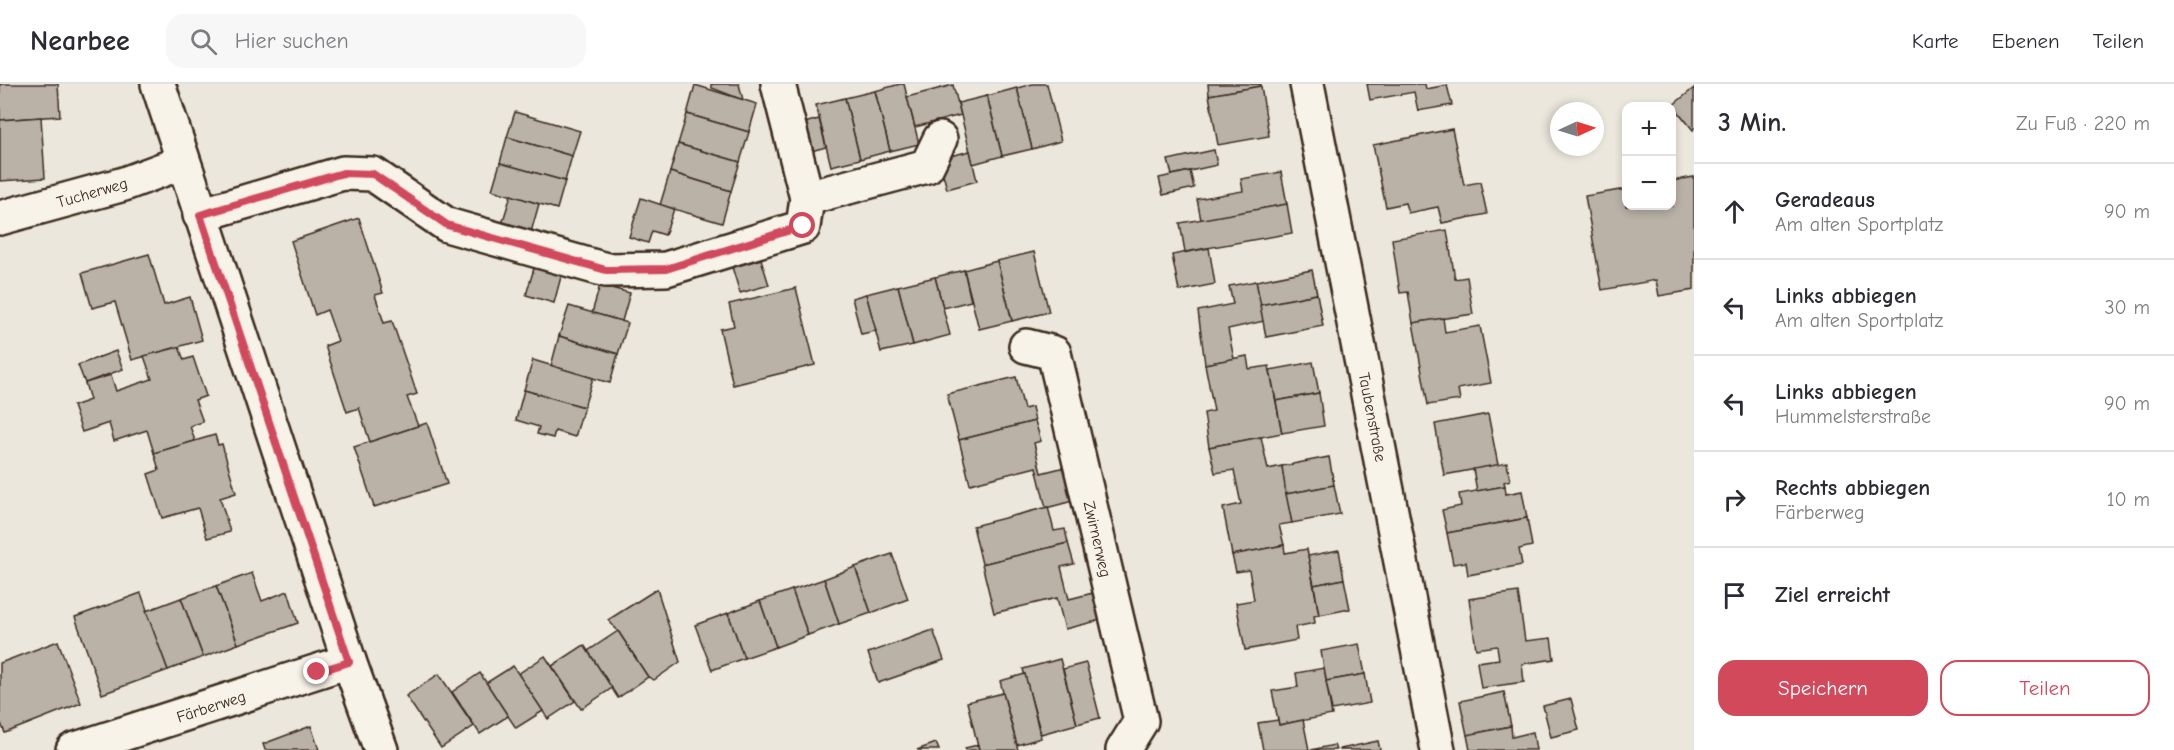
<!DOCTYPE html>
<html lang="de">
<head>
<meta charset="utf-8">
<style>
	body { margin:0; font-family:"Comic Neue",sans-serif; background:#f7f7f7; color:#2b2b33 }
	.controls { position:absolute; right:18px; top:18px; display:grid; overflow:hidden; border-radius:12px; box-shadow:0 3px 9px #0003 }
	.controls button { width:54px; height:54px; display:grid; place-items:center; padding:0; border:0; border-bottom:2px solid #e1e1e2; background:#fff; color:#2b2b33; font:30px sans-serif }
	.compass { position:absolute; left:1550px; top:18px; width:54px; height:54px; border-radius:50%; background:#fff; box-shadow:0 3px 9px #0003; rotate:86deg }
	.stop { position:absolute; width:18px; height:18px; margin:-14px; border:4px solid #d1495b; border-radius:50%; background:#fff }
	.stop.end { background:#d1495b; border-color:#fff; box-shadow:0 2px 6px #0008 }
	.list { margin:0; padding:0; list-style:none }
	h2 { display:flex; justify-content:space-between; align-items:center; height:78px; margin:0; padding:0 24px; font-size:26px }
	h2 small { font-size:20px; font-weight:400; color:#7c7c81 }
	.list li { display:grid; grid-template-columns:39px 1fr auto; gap:18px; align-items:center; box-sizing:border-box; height:96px; padding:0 24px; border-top:2px solid #e1e1e2 }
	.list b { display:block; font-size:22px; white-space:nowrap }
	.list p { margin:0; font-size:20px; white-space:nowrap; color:#7c7c81 }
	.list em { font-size:20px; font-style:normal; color:#7c7c81 }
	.actions { display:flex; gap:12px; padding:18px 24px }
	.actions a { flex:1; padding:14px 0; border:2px solid #d1495b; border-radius:18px; text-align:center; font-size:21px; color:#d1495b }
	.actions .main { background:#d1495b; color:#fff }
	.icon { flex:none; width:33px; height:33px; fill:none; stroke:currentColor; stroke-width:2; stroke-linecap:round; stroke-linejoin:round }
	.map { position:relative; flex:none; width:1694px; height:666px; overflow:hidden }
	header { display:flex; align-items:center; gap:36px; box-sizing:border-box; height:84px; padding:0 30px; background:#fff; border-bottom:2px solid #e1e1e2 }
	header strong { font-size:28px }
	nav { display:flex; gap:33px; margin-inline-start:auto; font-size:21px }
	.search { width:420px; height:54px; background:#f7f7f7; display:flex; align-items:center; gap:15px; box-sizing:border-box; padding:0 21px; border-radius:18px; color:#7c7c81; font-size:22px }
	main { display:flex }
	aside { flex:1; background:#fff }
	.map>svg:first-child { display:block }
</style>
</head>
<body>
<header>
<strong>Nearbee</strong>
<div class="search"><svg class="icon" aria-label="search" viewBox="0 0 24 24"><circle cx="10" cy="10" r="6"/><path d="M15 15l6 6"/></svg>Hier suchen</div>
<nav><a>Karte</a><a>Ebenen</a><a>Teilen</a></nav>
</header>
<main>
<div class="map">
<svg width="1694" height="666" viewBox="0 0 1694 666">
	<rect width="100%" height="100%" fill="#ece7dc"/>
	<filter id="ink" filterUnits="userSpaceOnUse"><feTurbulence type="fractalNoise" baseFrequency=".0167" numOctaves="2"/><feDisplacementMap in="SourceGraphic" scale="12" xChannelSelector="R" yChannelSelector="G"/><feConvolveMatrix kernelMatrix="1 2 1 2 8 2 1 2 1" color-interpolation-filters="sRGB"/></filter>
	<g filter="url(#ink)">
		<g fill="#bab2a7" stroke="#3b2a1e" stroke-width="1.5">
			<polygon points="0,0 58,0 60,32 0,36"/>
			<polygon points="711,0 739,0 743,16 712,4"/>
			<polygon points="900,0 904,0 919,60 890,67 875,7"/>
			<polygon points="1033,0 1047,0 1061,57 1032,65 1017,4"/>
			<polygon points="1208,0 1261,0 1261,2 1209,11"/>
			<polygon points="1367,0 1425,0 1426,5 1447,1 1452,21 1418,27 1414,8 1370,16"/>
			<polygon points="695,1 757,20 749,48 687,30"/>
			<polygon points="953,1 961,31 915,43 907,13"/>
			<polygon points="1261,2 1269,52 1218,61 1209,11"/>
			<polygon points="1017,4 1032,65 1002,72 987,12"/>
			<polygon points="1694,4 1694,44 1693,46 1673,21"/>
			<polygon points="875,7 890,67 860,75 845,14"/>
			<polygon points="987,12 1002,72 973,80 958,19"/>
			<polygon points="845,14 860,75 831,82 816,21"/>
			<polygon points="515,28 580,47 572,72 507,53"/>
			<polygon points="687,30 749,48 740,78 678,60"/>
			<polygon points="41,33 45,94 0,97 0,36"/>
			<polygon points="819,35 826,63 811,67 804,39"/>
			<polygon points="1452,45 1464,101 1480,98 1487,130 1442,139 1438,123 1408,129 1405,119 1386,123 1373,61"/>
			<polygon points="507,53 572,72 565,97 500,79"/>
			<polygon points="678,60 740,78 731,107 670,88"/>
			<polygon points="1214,66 1217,81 1172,91 1168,76"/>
			<polygon points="970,67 977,97 947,105 939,75"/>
			<polygon points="500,79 565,97 557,125 492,106"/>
			<polygon points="1190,87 1194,104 1163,111 1159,94"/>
			<polygon points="670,88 731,107 722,139 660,121"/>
			<polygon points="1281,88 1287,120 1201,136 1197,115 1243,107 1241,95"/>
			<polygon points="1694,93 1694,206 1659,212 1656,196 1602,206 1585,112 1626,105 1626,122 1672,122 1672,97"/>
			<polygon points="511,111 539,120 531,148 502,140"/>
			<polygon points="641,114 674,125 665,151 652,147 648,159 629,153"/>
			<polygon points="1287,120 1292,149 1185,168 1180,139"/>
			<polygon points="359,134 383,209 375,211 384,239 392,237 417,310 407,313 418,342 370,358 359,324 347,328 325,262 338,257 327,226 315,231 291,157"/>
			<polygon points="1447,146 1455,195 1467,193 1473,230 1413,239 1408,208 1400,209 1392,155"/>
			<polygon points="1209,164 1215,200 1179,207 1172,171"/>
			<polygon points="1034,168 1049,228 1012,237 997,177"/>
			<polygon points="149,170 164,221 190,213 202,256 132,276 115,218 92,224 82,189"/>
			<polygon points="761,175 769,201 740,209 732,183"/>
			<polygon points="997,177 1012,237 979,245 964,186"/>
			<polygon points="535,181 562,189 554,219 526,211"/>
			<polygon points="964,186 971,217 943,224 935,193"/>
			<polygon points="1312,186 1317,210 1260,221 1256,197"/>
			<polygon points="935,193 950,251 913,261 898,202"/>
			<polygon points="1256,197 1264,237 1228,245 1234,275 1205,280 1198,227 1233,220 1229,202"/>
			<polygon points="600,201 630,209 622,237 592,229"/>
			<polygon points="898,202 913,261 881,268 866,210"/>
			<polygon points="796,204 815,281 733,301 720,245 734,242 729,220"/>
			<polygon points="866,210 876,247 861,250 852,214"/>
			<polygon points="1317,210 1323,242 1266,253 1260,221"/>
			<polygon points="569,222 628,239 618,270 559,252"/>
			<polygon points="1443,234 1445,248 1480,242 1491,299 1458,305 1460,316 1428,321 1413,239"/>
			<polygon points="559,252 618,270 610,299 551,282"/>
			<polygon points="179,263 184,276 193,273 206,312 195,316 203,338 190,342 195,357 154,369 147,346 114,357 109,339 82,348 73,322 90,316 85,299 111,291 116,307 152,295 144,272"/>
			<polygon points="116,267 123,285 85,299 78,281"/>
			<polygon points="1247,272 1249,285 1269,282 1282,349 1209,363 1204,329 1214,327 1205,280"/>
			<polygon points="533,276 593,294 584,323 524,306"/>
			<polygon points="1313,278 1319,309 1276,317 1270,286"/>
			<polygon points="1016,293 1024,325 1032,323 1035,337 959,356 947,310"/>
			<polygon points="524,306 584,323 575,353 555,347 553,354 537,350 539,343 516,336"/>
			<polygon points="1319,309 1324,342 1282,349 1276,317"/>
			<polygon points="1488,330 1498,381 1444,391 1435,340"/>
			<polygon points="1035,337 1041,357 1034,359 1041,389 1065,383 1073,417 1046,424 1036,383 970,400 959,356"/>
			<polygon points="427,339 447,400 374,423 354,363"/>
			<polygon points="215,351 218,361 222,360 236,409 220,414 230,448 207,454 198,424 162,434 148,390 159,386 154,369"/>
			<polygon points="1261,353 1268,385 1282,382 1292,439 1279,441 1284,461 1232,471 1223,424 1241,420 1234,386 1215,389 1209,363"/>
			<polygon points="1329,373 1334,401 1286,410 1282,382"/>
			<polygon points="1507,379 1510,396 1504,398 1505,402 1477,407 1473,385"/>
			<polygon points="1334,401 1340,430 1292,439 1286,410"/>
			<polygon points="1505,402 1506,410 1522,407 1527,434 1447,449 1442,426 1461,422 1459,410"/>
			<polygon points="1048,423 1054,447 1065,445 1068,459 982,480 973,442"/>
			<polygon points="1527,434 1532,462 1519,465 1522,481 1468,491 1466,478 1453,480 1447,449"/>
			<polygon points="1068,459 1074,480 1061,483 1069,515 1093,509 1101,536 1065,545 1057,514 994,529 982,480"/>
			<polygon points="1284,461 1285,469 1307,465 1319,531 1314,532 1315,539 1295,543 1297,556 1245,566 1236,519 1254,516 1249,486 1236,488 1232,471"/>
			<polygon points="1339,466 1344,495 1314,501 1308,472"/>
			<polygon points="892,470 908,515 871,529 855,483"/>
			<polygon points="855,483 871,529 839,540 824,495"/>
			<polygon points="252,489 262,517 288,507 298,539 238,560 216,502"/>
			<polygon points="824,495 839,540 808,551 792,506"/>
			<polygon points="1344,495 1350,525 1319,531 1314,501"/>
			<polygon points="216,502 238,560 203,573 181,514"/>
			<polygon points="657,505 680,578 654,596 648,593 618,547 608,536"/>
			<polygon points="792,506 808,551 776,563 760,517"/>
			<polygon points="1518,508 1525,557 1551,554 1554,575 1522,580 1524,598 1481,604 1477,578 1499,575 1497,562 1476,565 1469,515"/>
			<polygon points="141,509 168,586 102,610 75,533"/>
			<polygon points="181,514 203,573 168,586 146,527"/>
			<polygon points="760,517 776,563 744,574 728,529"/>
			<polygon points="728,529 744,574 712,586 695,541"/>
			<polygon points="933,546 944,576 878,599 868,569"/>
			<polygon points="618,547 648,593 618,614 588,567"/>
			<polygon points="58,557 81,619 5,649 0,637 0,579"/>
			<polygon points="1359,560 1365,590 1326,597 1321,567"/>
			<polygon points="584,561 612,604 581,625 552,582"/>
			<polygon points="545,572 575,617 548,635 518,590"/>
			<polygon points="1060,575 1077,640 1041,650 1023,585"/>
			<polygon points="1086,579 1100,634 1077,640 1063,585"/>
			<polygon points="513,582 543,627 516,644 486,599"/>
			<polygon points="1324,584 1332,631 1279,641 1272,607 1298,603 1296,589"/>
			<polygon points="480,589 508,632 480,650 452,608"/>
			<polygon points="439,590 474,642 441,664 406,612"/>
			<polygon points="1025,590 1041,654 1017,661 1000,597"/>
			<polygon points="1365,590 1370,619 1332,626 1326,597"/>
			<polygon points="1504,608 1511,642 1467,651 1460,617"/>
			<polygon points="1003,609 1018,666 979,666 967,618"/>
			<polygon points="1571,615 1579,646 1551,653 1543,622"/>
			<polygon points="1278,636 1279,641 1303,636 1309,666 1263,666 1258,639"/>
			<polygon points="311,642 319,666 265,666 263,660"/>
			<polygon points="1511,642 1512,653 1533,648 1536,666 1470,666 1467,651"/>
			<polygon points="1378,657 1380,666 1340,666 1340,665"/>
			<polygon points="936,659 939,666 917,666"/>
			<polygon points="978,661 979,666 966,666 965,664"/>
			<polygon points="1334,661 1336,666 1311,666"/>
		</g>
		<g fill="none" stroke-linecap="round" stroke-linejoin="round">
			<g stroke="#3b2a1e" stroke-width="38">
				<g id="minor">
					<polyline points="158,0 349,577 381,666"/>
					<polyline points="1307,0 1438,666"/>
					<polyline points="807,114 927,82 940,55"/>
					<polyline points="200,131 343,89 373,90 447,141 606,186 666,185 803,143 807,114 778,0"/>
					<polyline points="0,134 124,100 183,78"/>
					<polyline points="1026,262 1054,269 1141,637 1123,666"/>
					<polyline points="73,666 349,577"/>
				</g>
			</g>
			<use href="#minor" stroke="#f7f3e8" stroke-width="33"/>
		</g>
	</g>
	<g fill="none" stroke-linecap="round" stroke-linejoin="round" filter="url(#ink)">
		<polyline stroke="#d1495b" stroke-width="8" points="317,588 349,578 200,131 343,89 373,90 447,141 606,186 666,185 803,142"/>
	</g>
	<g text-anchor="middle" stroke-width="5" stroke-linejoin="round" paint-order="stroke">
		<g font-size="16" fill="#3b2a1e" stroke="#f7f3e8">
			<text transform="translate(92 108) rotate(-16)" y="6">Tucherweg</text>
			<text transform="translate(1373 333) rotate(79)" y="6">Taubenstraße</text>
			<text transform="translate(1098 455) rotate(77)" y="6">Zwirnerweg</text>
			<text transform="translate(211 622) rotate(-18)" y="6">Färberweg</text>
		</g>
	</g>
</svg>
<div class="controls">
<button>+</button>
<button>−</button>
</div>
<svg class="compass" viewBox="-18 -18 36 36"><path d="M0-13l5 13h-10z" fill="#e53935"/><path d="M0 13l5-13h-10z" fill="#7c7c81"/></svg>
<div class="stop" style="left:803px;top:142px"></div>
<div class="stop end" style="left:317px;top:588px"></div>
</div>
<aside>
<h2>3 Min.<small>Zu Fuß · 220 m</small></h2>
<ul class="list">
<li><svg class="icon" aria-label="ahead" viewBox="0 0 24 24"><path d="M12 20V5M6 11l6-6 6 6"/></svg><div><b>Geradeaus</b><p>Am alten Sportplatz</p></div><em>90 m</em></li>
<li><svg class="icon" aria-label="left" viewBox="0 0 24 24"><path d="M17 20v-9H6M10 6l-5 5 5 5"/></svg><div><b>Links abbiegen</b><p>Am alten Sportplatz</p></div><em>30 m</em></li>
<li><svg class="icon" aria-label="left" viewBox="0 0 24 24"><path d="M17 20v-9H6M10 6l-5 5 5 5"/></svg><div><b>Links abbiegen</b><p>Hummelsterstraße</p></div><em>90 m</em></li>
<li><svg class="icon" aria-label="right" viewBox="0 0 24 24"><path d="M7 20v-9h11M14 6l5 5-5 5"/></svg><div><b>Rechts abbiegen</b><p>Färberweg</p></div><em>10 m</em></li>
<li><svg class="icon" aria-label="arrive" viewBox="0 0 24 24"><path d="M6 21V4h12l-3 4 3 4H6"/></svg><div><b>Ziel erreicht</b></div></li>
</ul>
<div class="actions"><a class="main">Speichern</a><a>Teilen</a></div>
</aside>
</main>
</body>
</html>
